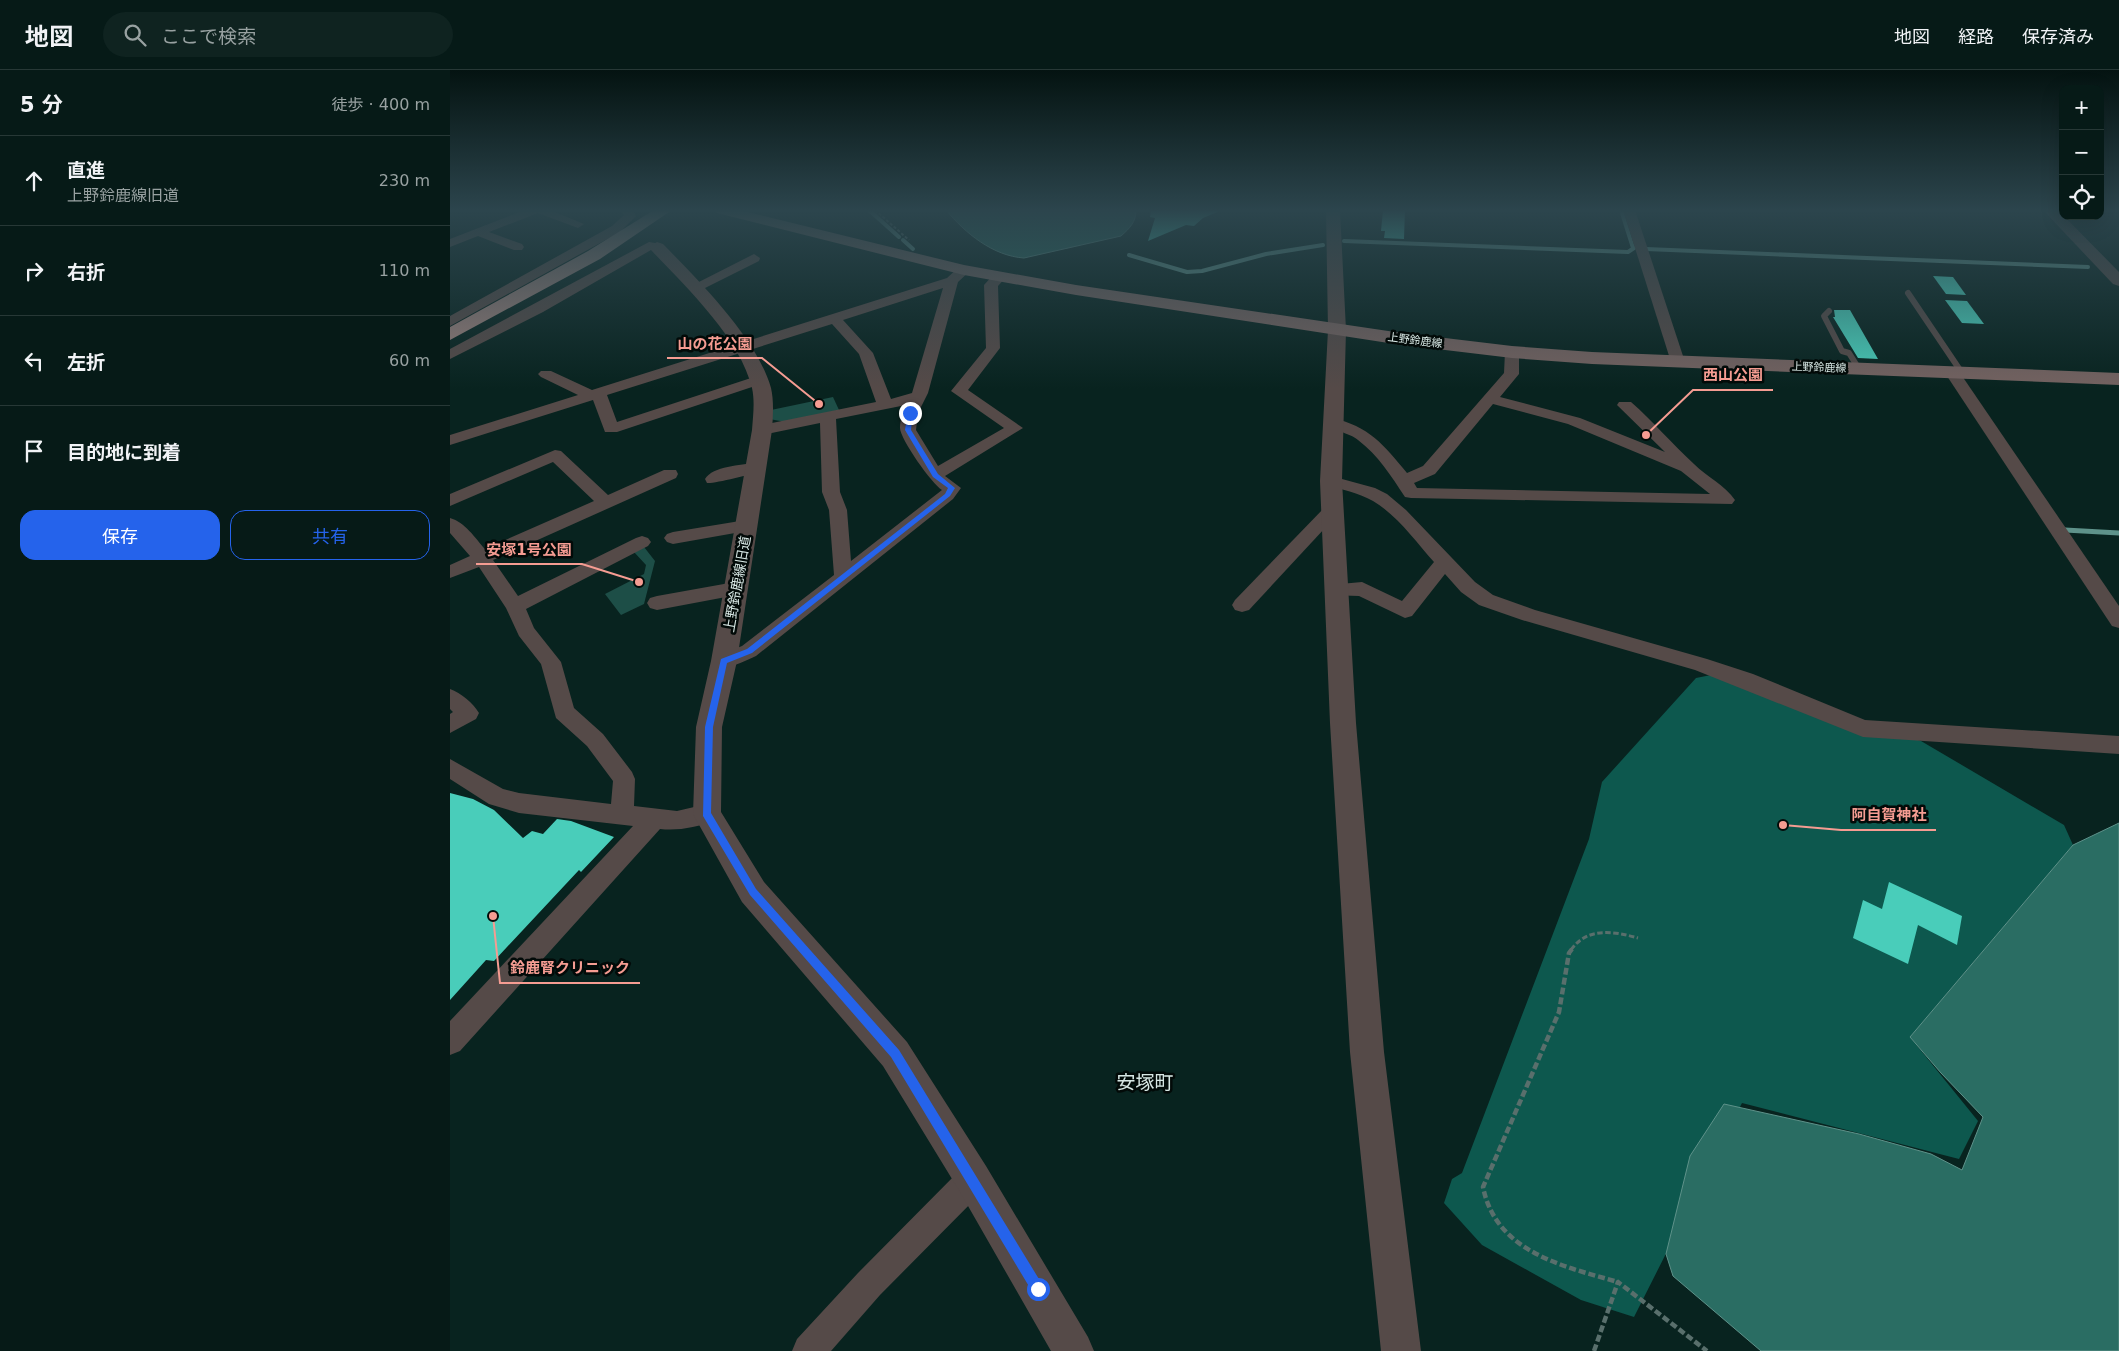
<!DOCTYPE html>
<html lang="ja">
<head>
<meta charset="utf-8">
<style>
	body { margin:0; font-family:"DejaVu Sans","Noto Sans JP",sans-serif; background:#0f2320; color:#f1f3f6 }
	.controls { position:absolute; right:15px; top:15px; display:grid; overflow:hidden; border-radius:10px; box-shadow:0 5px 20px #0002 }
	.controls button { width:45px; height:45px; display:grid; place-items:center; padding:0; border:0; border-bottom:1px solid #273836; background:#061a17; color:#f1f3f6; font:25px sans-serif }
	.stop { position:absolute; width:15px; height:15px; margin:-11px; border:4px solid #2563eb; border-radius:50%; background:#fff }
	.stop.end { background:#2563eb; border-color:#fff; box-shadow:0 1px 5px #0008 }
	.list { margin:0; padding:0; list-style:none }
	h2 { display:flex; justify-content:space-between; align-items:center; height:65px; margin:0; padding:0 20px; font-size:21px }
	h2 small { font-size:16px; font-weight:400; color:#98a1a1 }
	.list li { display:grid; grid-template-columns:32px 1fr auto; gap:15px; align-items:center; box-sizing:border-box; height:90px; padding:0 20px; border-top:1px solid #273836 }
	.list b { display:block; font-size:19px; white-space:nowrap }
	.list p { margin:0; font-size:16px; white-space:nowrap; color:#98a1a1 }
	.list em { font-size:16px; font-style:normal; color:#98a1a1 }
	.actions { display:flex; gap:10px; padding:15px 20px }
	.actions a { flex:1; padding:11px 0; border:1px solid #2563eb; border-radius:15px; text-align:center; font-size:18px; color:#2563eb }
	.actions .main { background:#2563eb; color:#fff }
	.icon { flex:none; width:28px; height:28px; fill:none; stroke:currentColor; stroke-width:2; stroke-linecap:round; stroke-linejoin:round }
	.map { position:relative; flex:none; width:1669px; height:1281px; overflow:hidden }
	header { display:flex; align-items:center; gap:30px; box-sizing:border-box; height:70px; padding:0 25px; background:#061a17; border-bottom:1px solid #273836 }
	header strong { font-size:24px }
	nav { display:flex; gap:28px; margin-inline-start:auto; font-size:18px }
	.search { width:350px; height:45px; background:#0f2320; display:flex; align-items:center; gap:12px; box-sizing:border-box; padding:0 18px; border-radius:28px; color:#98a1a1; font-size:19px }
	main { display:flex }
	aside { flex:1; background:#061a17 }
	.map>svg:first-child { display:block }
</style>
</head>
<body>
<header>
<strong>地図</strong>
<div class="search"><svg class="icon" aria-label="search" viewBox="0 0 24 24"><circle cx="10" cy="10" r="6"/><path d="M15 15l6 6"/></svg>ここで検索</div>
<nav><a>地図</a><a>経路</a><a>保存済み</a></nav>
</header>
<main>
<aside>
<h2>5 分<small>徒歩 · 400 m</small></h2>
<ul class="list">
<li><svg class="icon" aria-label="ahead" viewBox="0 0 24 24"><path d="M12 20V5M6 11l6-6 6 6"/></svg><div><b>直進</b><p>上野鈴鹿線旧道</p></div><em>230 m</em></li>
<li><svg class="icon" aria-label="right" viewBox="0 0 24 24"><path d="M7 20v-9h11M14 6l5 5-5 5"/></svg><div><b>右折</b></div><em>110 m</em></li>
<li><svg class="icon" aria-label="left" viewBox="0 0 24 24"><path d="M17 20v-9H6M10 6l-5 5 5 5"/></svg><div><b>左折</b></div><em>60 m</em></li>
<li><svg class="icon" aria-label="arrive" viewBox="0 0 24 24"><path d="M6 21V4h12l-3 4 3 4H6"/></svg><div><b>目的地に到着</b></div></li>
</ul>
<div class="actions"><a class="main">保存</a><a>共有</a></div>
</aside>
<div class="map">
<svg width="1669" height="1281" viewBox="0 0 1669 1281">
	<rect width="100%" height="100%" fill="#08231f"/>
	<g fill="#1d4e47">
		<polygon points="383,327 389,340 336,352 319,349 321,340"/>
		<polygon points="194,477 205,491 194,534 171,545 155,524 194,504 196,495 184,482"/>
	</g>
	<polygon fill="#0d584e" points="1266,604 1471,671 1614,755 1623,775 1460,967 1528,1051 1509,1089 1292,1033 1184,1247 1131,1230 1032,1175 994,1133 1002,1109 1012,1103 1139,769 1152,712 1246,608"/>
	<g fill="#2a6d63" stroke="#5e928a">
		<path d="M496,140H686C686,152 680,158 671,166L574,188C543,186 515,163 496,140Z"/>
		<polygon points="1669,753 1669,1281 1311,1281 1223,1206 1216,1184 1240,1086 1274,1034 1409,1064 1481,1084 1512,1100 1533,1047 1491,1003 1460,967 1623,775"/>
	</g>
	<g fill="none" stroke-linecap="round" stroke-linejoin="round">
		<g stroke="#5e928a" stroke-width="4">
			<polyline points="419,140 449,167"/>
			<polyline points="1171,140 1183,178"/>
			<polyline points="453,170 463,179"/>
			<polyline points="894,171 1178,182 1184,178"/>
			<polyline points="1196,179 1638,197"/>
			<polyline points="679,185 737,202 752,201 816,184 873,175"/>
		</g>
		<polyline stroke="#5e928a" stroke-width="5" points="1615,460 1669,463"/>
	</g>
	<g fill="#49cdba">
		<polygon points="701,140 772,140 753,148 744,156 736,155 698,171 705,148 700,147"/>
		<polygon points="933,140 955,140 954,169 934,168 935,161 931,161"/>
		<polygon points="1483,206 1503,207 1516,225 1496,224"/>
		<polygon points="1495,230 1517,231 1534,254 1512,253"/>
		<polygon points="1384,240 1400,240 1428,289 1408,288 1383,247 1385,247"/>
		<polygon points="0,723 23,729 44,740 73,768 82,761 93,764 107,749 121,751 164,767 131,802 129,800 44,891 36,890 0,930"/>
		<polygon points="1439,812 1512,846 1507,875 1468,855 1458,894 1403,868 1413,830 1432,839"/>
	</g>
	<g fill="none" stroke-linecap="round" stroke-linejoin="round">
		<polyline stroke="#596f6c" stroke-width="2" stroke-dasharray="3 2" stroke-linecap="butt" points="425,140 459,170"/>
		<path stroke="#596f6c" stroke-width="3" stroke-dasharray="5.5 2.5" stroke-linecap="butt" d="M1121,880C1137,857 1163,861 1188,868"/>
		<g stroke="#596f6c" stroke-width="4.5" stroke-dasharray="7 3" stroke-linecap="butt">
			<path d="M1122,879L1119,883L1109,942L1033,1117C1046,1182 1112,1196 1168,1212"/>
			<polyline points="1144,1281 1168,1212 1257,1281"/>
		</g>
		<g stroke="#554a48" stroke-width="6">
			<polyline points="1458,223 1512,303"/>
			<polyline points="1379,241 1374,246 1392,281 1399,283 1409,299"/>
		</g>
		<g fill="#554a48" fill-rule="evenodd">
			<polygon points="75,140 100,140 134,154 128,158 88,143 39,162 72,174 74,177 72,180 64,180 28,166 0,177 0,169"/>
			<polygon points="171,140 183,140 186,146 170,162 0,256 0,246 162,156 174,145"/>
			<polygon points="1173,140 1185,140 1235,292 1233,295 1223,295 1221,292"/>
			<polygon points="199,172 211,174 213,177 211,180 201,180 93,242 0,289 0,279"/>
			<polygon points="304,184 310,188 309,191 251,220 241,220 239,217"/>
			<path d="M514,196L521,200L508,212L478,323L468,343L466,360L488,396L554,358L501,321L536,278L534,215L544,204L549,203L556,207L548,216L550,278L518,320L573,358L495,406L511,418L503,429L306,586C294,591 280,600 267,596L264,591L267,586L292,576L384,505L379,440L372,422L370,353L312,365L304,360L312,355L426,332L409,284L382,254L157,325L167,352L304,307H314L317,310L314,313L167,362H155L143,330L0,375V365L128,325L91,307L88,304L91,301H101L142,320L497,208L509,197ZM493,218L462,323L441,329L423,283L393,250ZM456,335C453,342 450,350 450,358C450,369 482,414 492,420L401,491L397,440L390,422L386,349Z"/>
			<path d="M1062,278L1069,282V304L1050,327L1130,348L1215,382L1167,335L1169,332H1181C1203,351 1222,374 1244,394C1257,407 1275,415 1285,430L1282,434L961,428L955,427C941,406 928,385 908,370C900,363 878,359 874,353L882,348C919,356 934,375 957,403L973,396L1054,303L1055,282ZM1043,334L1118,354L1231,401L1260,424L967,418L964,413L985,404Z"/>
			<polygon points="1503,298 1508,300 1669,536 1669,558 1662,556 1495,303"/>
			<path d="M105,380L111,381L158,425L214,400H226L228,404L226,408L43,490L68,526L186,468L192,466L198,468L201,472L198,476L76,539L84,558L111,592L124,638L153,664L182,702L185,709L184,736L227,741L257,734L265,737L269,744L265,751C247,757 229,761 210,759L10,981L0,985V951L183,756L69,743L39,734L0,709V689L53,719L69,723L161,734L163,711L137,676L106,648L91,594L69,566L56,538L29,497L0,508V495L20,486L0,463V448C15,452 25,468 35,479L144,431L103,392L0,436V424Z"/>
			<path d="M305,393L311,394L313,398L311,402C301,404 264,414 257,413L255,409C263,396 291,395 305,393Z"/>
			<path d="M881,406L925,418L937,424L956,440L1025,512L1043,525L1085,540L1257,589L1303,604L1415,650L1669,666V684L1413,667L1245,600L1072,550L1029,535L1011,522L995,504L962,546L955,548L909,526L879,525L876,520L879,515L912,512L952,531L984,492C966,472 947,445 923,431C909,423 891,419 875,415L872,411L875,407Z"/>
			<polygon points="882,434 888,436 891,440 888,444 799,540 792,542 785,540 782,535 785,530 876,436"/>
			<polygon points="296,450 302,452 305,456 302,460 223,474 217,472 214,468 217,464 223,462"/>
			<polygon points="285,512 292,514 295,519 292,524 207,540 200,538 197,533 200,528 207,526"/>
			<path d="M0,619C11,623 23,633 29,643L26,649L0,663V644L3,642L0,639Z"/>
			<polygon points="523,1094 534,1098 538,1109 534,1120 430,1225 381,1281 342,1281 347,1269 408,1203 512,1098"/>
		</g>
		<g fill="#554a48" fill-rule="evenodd">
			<polygon points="876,140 890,140 896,260 892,411 906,653 934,982 971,1281 931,1281 900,982 880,653 870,411 878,260"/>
			<polygon points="1593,140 1608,140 1669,202 1669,216 1663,214"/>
			<path d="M207,172L213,174C248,210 307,268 321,318C324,331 323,346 322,360L287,591L272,657L271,742L314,812L457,972L536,1096L638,1267L644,1281H601L510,1122L433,996L292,832L243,744L246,657L261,591L302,360C303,346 305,332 302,318C290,268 236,217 201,180L199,177Z"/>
		</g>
		<polygon fill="#746260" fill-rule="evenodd" points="264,140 289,140 514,195 626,215 945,262 1062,276 1142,282 1669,303 1669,315 1142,294 1062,288 945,274 626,225 514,205 267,143"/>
		<polygon fill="#977e7a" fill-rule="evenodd" points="204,140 222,140 150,189 0,270 0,257 138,181"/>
	</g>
	<linearGradient id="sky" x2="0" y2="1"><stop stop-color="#041311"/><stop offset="0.44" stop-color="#2c454d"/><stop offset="1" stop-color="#2c454d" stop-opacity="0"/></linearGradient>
	<rect width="1669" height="319" fill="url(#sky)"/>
	<polygon fill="#2563eb" points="458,341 463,343 461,360 488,404 505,418 500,426 302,583 277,593 263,657 261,743 306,819 449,980 592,1214 594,1219 592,1223 588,1225 583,1223 441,987 300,825 253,746 255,657 271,589 297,579 495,424 498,418 483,407 455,360"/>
	<g text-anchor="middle" stroke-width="5" stroke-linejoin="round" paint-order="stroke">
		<g font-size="11" fill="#d7e7e4" stroke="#020a08">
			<text transform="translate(965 270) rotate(7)" y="4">上野鈴鹿線</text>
			<text transform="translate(1369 297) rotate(2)" y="4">上野鈴鹿線</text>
		</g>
		<g font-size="14" fill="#d7e7e4" stroke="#020a08">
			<text transform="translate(287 514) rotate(-80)" y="5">上野鈴鹿線旧道</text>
		</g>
		<g font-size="19" fill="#d7e7e4" stroke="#020a08">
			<text x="695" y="1019">安塚町</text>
		</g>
	</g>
	<path fill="none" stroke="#f59c92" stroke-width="2" d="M369 334L312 288H217M1196 365L1243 320H1323M189 512L132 494H26M1333 755L1391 760H1486M43 846L50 913H190"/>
	<g fill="#f59c92" stroke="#020a08" stroke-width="2">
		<circle cx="369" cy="334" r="5"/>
		<circle cx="1196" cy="365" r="5"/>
		<circle cx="189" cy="512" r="5"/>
		<circle cx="1333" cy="755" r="5"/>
		<circle cx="43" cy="846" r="5"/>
	</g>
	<g font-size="15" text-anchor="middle" font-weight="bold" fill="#f59c92" stroke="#020a08" stroke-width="5" stroke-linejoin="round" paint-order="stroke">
		<text x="265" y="279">山の花公園</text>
		<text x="1283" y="310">西山公園</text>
		<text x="79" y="485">安塚1号公園</text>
		<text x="1439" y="750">阿自賀神社</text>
		<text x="120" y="903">鈴鹿腎クリニック</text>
	</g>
</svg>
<div class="controls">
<button>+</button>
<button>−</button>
<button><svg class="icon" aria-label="locate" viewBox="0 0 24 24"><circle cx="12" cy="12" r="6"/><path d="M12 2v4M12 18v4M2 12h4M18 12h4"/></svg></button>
</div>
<div class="stop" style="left:588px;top:1219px"></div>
<div class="stop end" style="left:460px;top:343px"></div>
</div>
</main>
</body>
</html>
